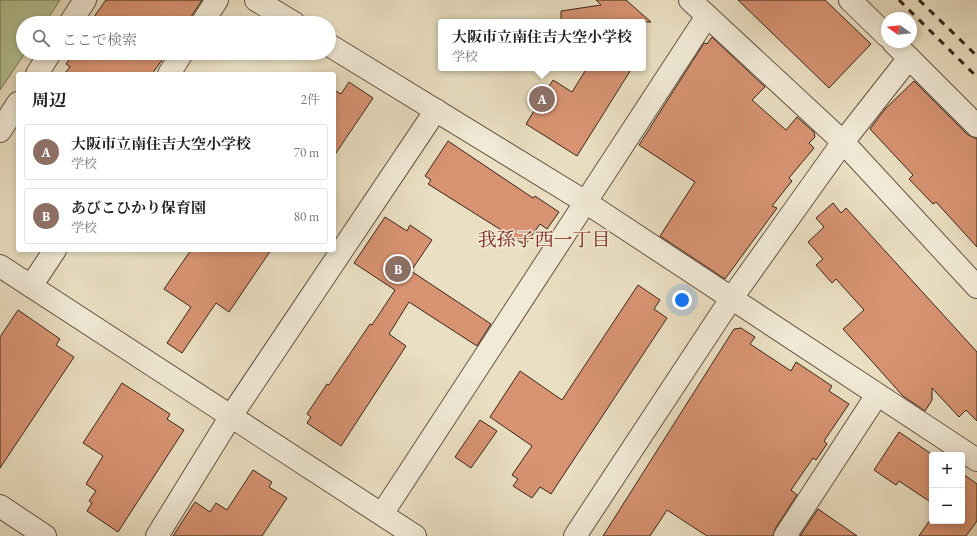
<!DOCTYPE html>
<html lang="ja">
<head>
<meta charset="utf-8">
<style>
	body { margin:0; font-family:"EB Garamond","Noto Serif JP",serif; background:#f6f6f6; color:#202124 }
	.controls { position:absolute; right:12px; bottom:12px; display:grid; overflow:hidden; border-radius:4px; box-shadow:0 2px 6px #0003 }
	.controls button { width:36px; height:36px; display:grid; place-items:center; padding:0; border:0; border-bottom:1px solid #e0e0e0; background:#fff; color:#202124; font:20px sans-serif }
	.compass { position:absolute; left:881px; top:12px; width:36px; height:36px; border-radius:50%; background:#fff; box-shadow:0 2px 6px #0003; rotate:284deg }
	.you { position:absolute; left:682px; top:300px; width:14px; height:14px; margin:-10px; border:3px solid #fff; border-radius:50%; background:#1a73e8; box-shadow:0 0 0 6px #1a73e833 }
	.badge { display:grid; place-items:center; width:26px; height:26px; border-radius:50%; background:#8f2418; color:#fff; font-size:13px; font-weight:700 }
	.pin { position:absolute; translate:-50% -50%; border:2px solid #fff; box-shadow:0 1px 4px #0006 }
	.popup { position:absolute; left:438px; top:19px; width:208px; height:52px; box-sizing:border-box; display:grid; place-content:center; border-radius:4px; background:#fff; filter:drop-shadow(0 1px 3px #0005); font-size:13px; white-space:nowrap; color:#757577 }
	.popup b { font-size:15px; color:#202124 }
	.popup::after { content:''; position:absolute; left:50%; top:100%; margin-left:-8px; border:8px solid transparent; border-top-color:#fff }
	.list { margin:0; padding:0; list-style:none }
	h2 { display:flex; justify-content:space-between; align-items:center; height:52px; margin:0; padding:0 16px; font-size:17px }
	h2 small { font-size:13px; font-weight:400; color:#757577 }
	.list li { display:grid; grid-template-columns:26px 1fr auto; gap:12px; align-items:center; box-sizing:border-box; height:56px; margin:0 8px 8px; padding:0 8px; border:1px solid #e0e0e0; border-radius:4px }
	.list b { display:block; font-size:15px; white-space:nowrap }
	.list p { margin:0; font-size:13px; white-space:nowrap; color:#757577 }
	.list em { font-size:13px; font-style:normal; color:#757577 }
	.icon { flex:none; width:22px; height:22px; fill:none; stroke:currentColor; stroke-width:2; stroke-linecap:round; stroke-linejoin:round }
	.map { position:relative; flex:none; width:977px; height:536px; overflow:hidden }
	.search { position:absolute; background:#fff; box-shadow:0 2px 6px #0003; left:16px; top:16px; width:320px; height:44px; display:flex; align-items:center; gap:10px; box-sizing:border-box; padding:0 14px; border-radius:22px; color:#757577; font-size:15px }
	.panel { position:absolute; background:#fff; box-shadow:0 2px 6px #0003; left:16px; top:72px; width:320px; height:180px; border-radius:4px }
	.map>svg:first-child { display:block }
</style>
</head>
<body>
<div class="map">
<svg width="977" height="536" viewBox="0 0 977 536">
	<rect width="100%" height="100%" fill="#eadfc2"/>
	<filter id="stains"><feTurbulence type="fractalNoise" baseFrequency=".005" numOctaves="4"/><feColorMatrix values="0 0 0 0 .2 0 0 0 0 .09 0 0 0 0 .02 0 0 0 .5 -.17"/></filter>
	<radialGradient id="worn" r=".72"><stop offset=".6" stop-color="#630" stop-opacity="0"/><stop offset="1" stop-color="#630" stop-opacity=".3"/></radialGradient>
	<polygon fill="#b4c295" stroke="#767457" points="0,0 60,0 45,23 23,23 23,53 25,53 0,90"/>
	<g fill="#d79372" stroke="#392619">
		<polygon points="106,0 202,0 187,23 94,23 91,21"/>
		<polygon points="596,0 626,0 651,22 561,22 561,11 601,5"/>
		<polygon points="738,0 825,0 871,44 829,88"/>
		<polygon points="712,37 765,87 752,100 786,130 797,117 814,132 815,137 809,143 814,148 789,178 792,181 772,206 777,208 725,279 660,236 695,182 639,145 704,43 707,44"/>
		<polygon points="74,53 167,53 152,74 64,74 70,67 66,64"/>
		<polygon points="587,68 632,68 577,156 526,124 553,80 572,92"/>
		<polygon points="914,81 968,135 977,139 977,247 936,202 933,204 909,179 913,175 870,129 885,109"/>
		<polygon points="349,82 373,98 334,156 334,90 341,94"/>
		<polygon points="448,141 533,198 535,196 559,212 547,229 540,224 525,245 428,184 431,180 425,176"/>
		<polygon points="833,203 841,213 846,208 977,352 977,421 966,410 959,417 932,388 932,400 925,411 903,396 843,329 864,310 836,279 832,283 816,265 823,259 808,242 824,227 816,218"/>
		<polygon points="385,217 407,231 410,225 432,240 411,271 491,324 477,346 409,302 389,334 406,346 341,446 307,423 311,417 307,414 327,384 329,385 370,324 372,325 395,290 354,263"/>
		<polygon points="191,250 271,250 229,312 216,303 182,353 167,343 191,307 164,289"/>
		<polygon points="638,285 660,300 654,309 667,318 551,494 540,487 532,498 513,486 518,479 512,475 532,446 490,417 520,371 562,400"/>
		<polygon points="18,310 60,339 56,345 74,357 0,468 0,337"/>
		<polygon points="741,328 755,337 750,344 791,371 796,362 832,386 829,391 849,404 824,441 827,444 816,460 813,458 791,490 797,495 775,529 773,536 707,536 667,510 650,536 603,536 734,329"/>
		<polygon points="122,383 170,414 167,419 184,430 118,532 87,511 92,503 89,501 96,491 86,484 103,456 83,443"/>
		<polygon points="480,420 497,431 471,468 455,457"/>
		<polygon points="899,432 933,455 932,503 899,481 896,485 874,470"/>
		<polygon points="253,470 272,482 269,487 287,498 262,536 173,536 195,502 210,512 216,503 227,510"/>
		<polygon points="963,474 977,484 977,521 966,536 919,536 932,517 932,521 962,521"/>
		<polygon points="818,509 857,536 800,536"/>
	</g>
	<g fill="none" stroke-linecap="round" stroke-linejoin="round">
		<g stroke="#655443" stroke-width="24">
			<g id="minor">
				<polyline points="256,0 294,23"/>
				<polyline points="690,0 843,142 977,287"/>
				<polyline points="850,0 887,36"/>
				<polyline points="70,23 85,0"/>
				<polyline points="202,23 217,0"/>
				<polyline points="893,42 977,126"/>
				<polyline points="329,45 587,203 977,460"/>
				<polyline points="37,74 50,53"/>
				<polyline points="169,74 182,53"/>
				<polyline points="0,131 18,103"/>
				<polyline points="0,266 415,536"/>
				<polyline points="31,286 55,250"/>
				<polyline points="0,506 45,536"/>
				<polyline points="382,514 707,16"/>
				<polyline points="157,536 231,416 436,110"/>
				<polyline points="575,536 731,299 843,142 909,58"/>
				<polyline points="785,536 877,395"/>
			</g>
		</g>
		<use href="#minor" stroke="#f1ead7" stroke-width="22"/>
		<g stroke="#392619" stroke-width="3" stroke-dasharray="7 7" stroke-linecap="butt">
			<polyline points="899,0 977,77"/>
			<polyline points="919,0 977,56"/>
		</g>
	</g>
	<g text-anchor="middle" stroke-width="3" stroke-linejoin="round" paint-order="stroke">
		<g font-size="19" fill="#7a1f14" stroke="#f1ead7">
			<text x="544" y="246">我孫子西一丁目</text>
		</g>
	</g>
	<rect width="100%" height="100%" filter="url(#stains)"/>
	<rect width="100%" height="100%" fill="url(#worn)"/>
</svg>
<div class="controls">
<button>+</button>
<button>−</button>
</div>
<svg class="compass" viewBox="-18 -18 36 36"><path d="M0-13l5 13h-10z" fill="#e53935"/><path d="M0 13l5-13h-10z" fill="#757577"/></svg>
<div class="you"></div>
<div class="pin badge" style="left:542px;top:99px;background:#8d6e63">A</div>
<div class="popup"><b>大阪市立南住吉大空小学校</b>学校</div>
<div class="pin badge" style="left:398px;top:269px;background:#8d6e63">B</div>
<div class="search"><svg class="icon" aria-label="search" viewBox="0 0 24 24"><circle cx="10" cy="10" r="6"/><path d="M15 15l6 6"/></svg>ここで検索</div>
<section class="panel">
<h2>周辺<small>2件</small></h2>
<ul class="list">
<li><span class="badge" style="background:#8d6e63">A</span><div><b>大阪市立南住吉大空小学校</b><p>学校</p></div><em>70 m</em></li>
<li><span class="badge" style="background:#8d6e63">B</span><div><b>あびこひかり保育園</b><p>学校</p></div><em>80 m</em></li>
</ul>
</section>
</div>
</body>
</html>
